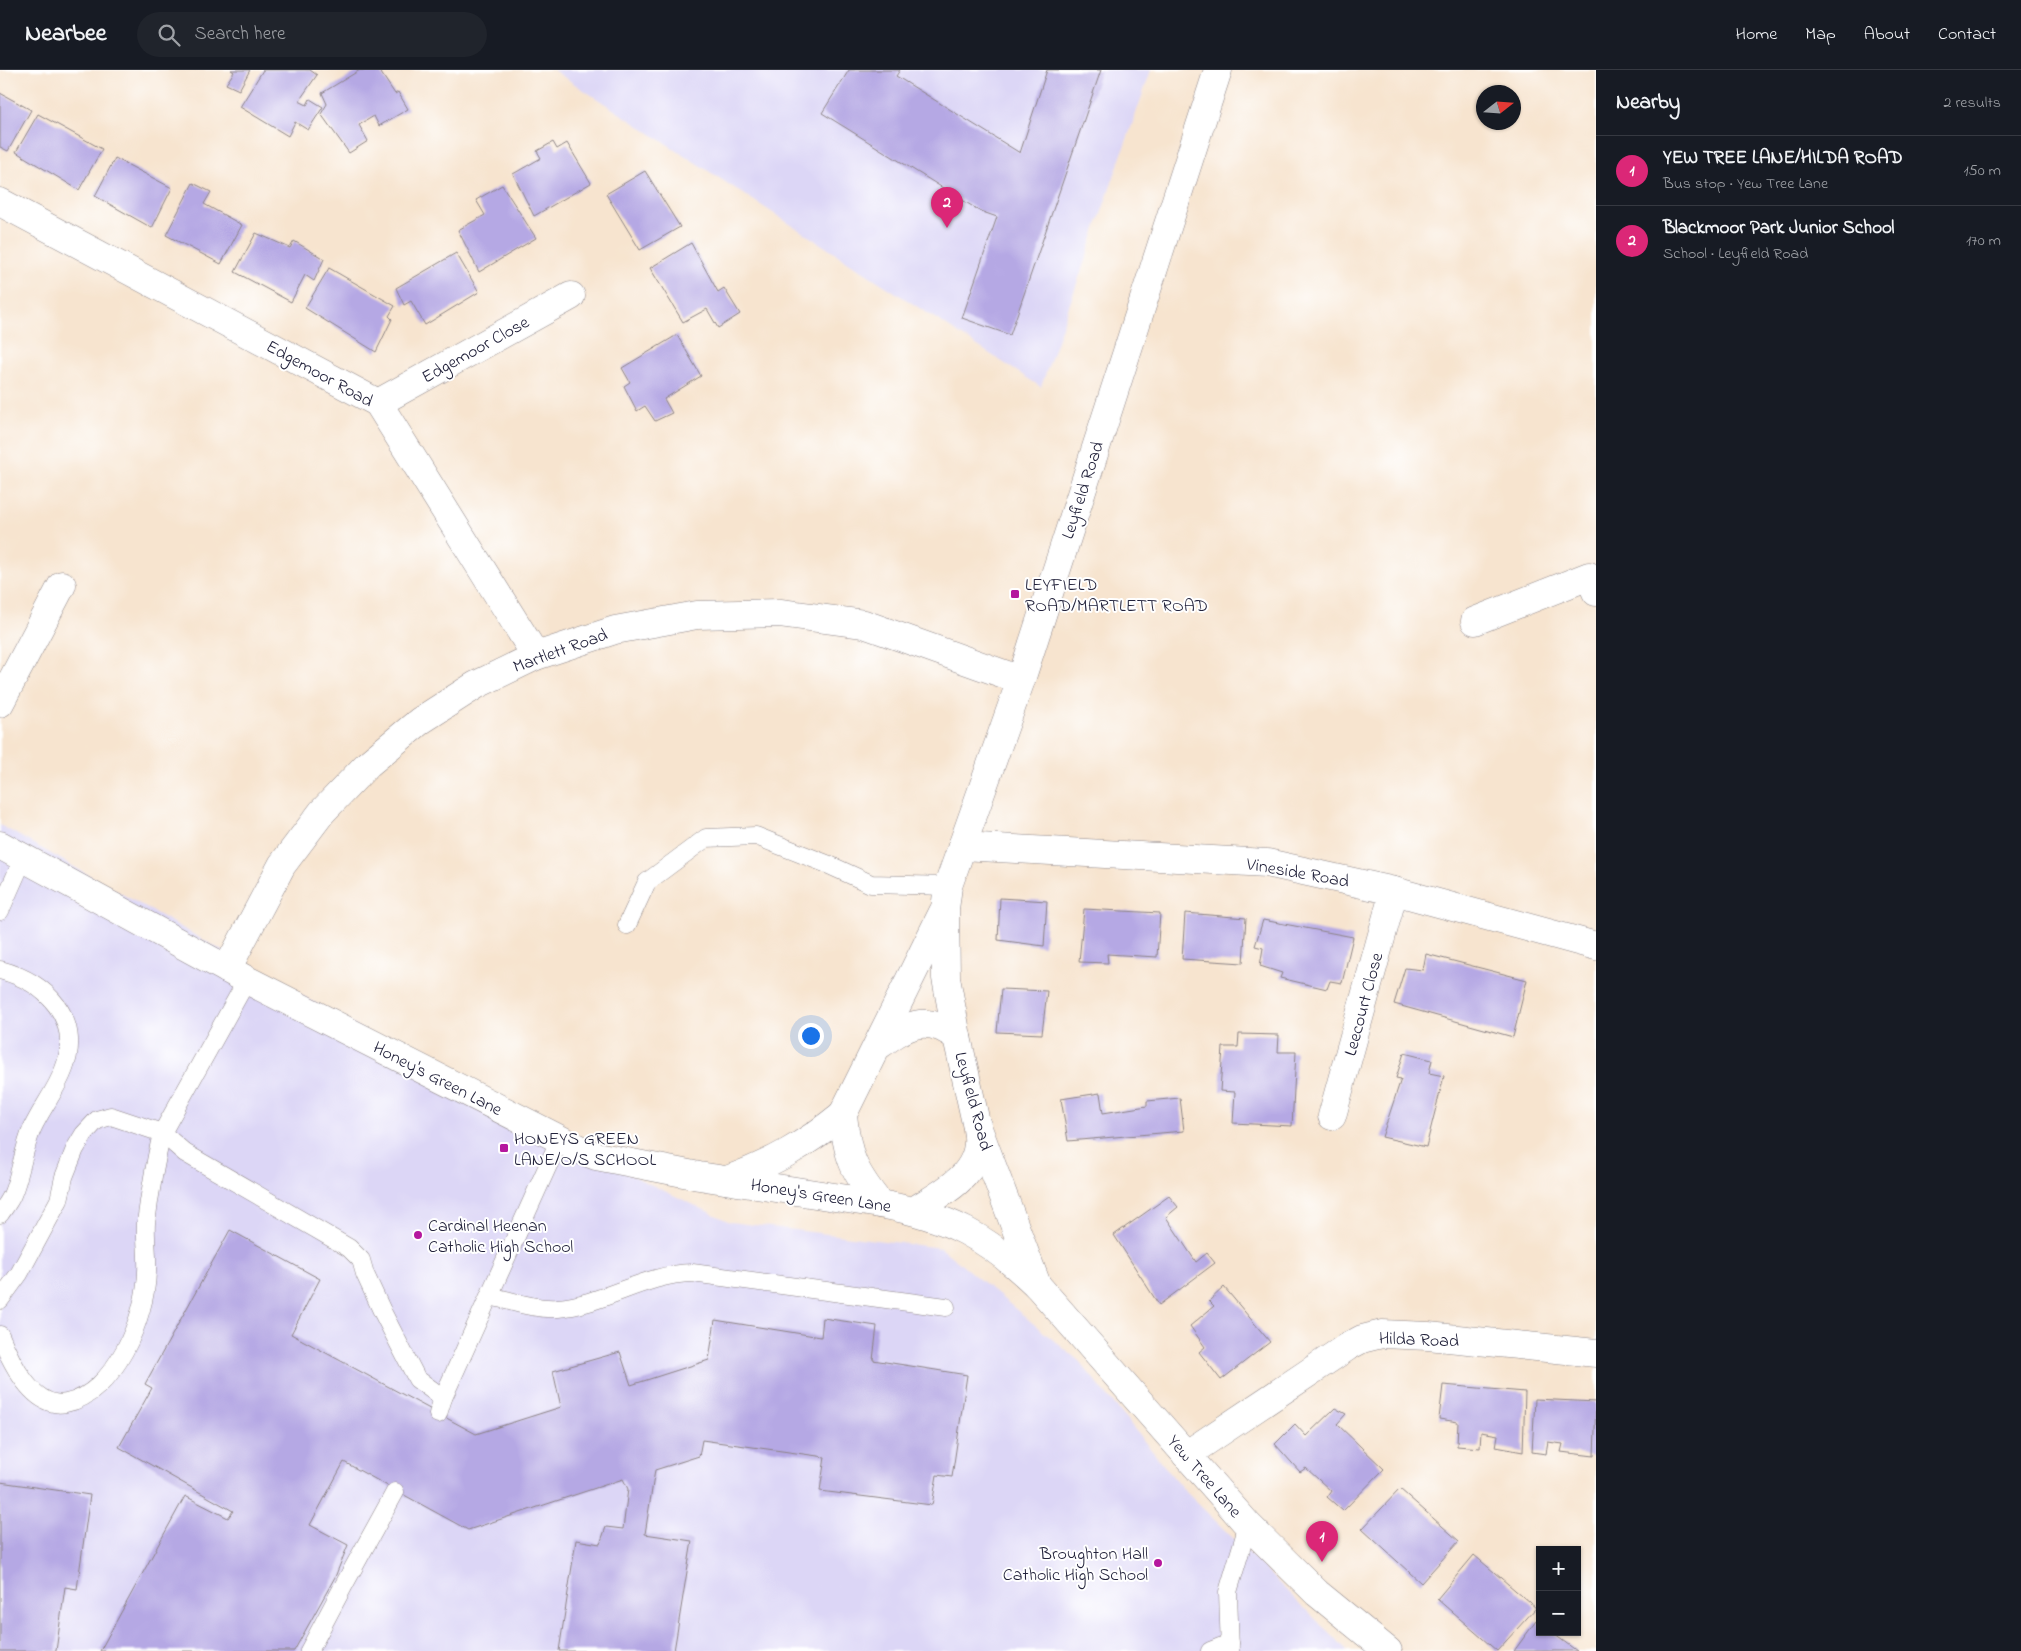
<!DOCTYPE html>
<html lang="en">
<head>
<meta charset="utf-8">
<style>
	body { margin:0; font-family:"Indie Flower",sans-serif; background:#20242c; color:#f1f3f6 }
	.controls { position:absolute; right:15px; bottom:15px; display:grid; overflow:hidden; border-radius:0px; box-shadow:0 1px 4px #0004 }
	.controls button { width:45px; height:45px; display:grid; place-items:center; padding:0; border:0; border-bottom:1px solid #363941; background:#171b24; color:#f1f3f6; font:25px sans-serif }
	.compass { position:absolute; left:1476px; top:15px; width:45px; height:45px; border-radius:50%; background:#171b24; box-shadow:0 1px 4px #0004; rotate:73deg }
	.you { position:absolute; left:810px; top:965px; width:18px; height:18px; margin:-12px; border:4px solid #fff; border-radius:50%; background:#1a73e8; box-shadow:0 0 0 8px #1a73e833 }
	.badge { display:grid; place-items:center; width:32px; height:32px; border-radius:50%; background:#db2777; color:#fff; font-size:16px; font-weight:700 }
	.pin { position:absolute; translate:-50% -41px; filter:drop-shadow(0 1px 2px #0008) }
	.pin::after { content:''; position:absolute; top:26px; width:18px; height:15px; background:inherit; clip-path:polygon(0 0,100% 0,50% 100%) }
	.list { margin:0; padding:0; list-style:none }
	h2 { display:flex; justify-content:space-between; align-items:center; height:65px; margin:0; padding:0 20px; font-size:21px }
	h2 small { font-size:16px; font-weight:400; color:#9ea1a6 }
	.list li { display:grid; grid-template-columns:32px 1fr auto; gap:15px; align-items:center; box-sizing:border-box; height:70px; padding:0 20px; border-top:1px solid #363941 }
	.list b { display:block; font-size:19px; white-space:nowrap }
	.list p { margin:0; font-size:16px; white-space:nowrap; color:#9ea1a6 }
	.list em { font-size:16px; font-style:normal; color:#9ea1a6 }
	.icon { flex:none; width:28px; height:28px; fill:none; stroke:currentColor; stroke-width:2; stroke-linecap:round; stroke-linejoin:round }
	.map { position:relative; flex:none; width:1596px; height:1581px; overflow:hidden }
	header { display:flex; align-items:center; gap:30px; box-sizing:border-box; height:70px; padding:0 25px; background:#171b24; border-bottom:1px solid #363941 }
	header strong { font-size:24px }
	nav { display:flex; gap:28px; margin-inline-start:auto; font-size:18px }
	.search { width:350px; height:45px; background:#20242c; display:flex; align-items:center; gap:12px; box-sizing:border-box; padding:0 18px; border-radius:28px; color:#9ea1a6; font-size:19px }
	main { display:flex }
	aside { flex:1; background:#171b24 }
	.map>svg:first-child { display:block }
</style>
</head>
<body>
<header>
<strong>Nearbee</strong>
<div class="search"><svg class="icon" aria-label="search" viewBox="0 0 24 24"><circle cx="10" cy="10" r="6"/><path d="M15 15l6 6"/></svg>Search here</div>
<nav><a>Home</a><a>Map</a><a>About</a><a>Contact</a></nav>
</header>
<main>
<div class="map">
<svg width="1596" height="1581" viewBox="0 0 1596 1581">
	<rect width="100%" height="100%" fill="#fff"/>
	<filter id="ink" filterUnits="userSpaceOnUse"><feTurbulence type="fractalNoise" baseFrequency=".02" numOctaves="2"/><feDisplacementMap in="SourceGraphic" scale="10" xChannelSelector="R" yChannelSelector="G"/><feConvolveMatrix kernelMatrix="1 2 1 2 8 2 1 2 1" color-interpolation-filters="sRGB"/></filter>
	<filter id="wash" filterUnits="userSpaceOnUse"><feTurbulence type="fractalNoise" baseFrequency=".0096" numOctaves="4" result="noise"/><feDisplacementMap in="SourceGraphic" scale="20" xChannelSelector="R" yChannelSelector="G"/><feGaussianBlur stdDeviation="1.12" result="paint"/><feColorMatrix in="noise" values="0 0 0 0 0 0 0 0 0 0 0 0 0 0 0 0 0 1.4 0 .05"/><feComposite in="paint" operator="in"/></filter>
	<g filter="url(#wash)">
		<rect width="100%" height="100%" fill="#f7e4cf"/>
		<g fill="#dcd6f6">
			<polygon points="553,0 1151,0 1041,317"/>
			<polygon points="0,755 559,1071 730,1152 941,1178 1079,1291 1183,1419 1348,1581 0,1581"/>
		</g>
		<g id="blocks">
			<g fill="#b5a8e4">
				<polygon points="231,0 250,0 239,20 226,14 234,2"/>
				<polygon points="263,0 310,0 317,5 299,31 307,35 310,29 323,37 308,60 295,52 288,66 240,37"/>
				<polygon points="360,0 379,0 395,24 398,22 408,39 379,56 374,46 359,55 368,71 349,83 321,44 327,34 322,23"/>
				<polygon points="849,0 900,0 896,6 1020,83 1047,0 1101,0 1010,265 962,248 997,147 980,141 822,43"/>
				<polygon points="0,23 31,40 8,81 0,77"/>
				<polygon points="38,44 102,79 79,120 16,82"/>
				<polygon points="553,72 557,79 567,73 591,113 534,146 513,104 541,88 537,81"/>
				<polygon points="115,88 172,118 152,158 95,126"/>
				<polygon points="645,101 680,157 640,180 606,124"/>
				<polygon points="193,113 211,122 204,134 242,155 221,194 166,165"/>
				<polygon points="502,115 536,168 479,202 458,160 485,145 476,130"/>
				<polygon points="256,163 290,178 294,171 324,189 314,211 305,205 291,232 235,202"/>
				<polygon points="691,173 718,222 724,218 740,244 718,258 707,239 683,252 650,198"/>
				<polygon points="456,183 479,222 425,255 411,231 404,235 396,218"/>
				<polygon points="329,198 395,236 389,246 392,249 376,282 305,238"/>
				<polygon points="677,265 701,306 664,329 672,343 655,351 645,336 637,341 624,316 630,312 622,298"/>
				<polygon points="1000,828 1047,831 1044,876 998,870"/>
				<polygon points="1084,839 1160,843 1157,887 1107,884 1108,893 1079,892"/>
				<polygon points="1185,843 1246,848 1243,893 1182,889"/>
				<polygon points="1263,850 1353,867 1342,913 1330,911 1327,919 1280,908 1282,903 1260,896 1263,878 1255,876"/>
				<polygon points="1426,884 1527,910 1513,967 1394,934 1405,898 1423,900"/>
				<polygon points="1001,919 1047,921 1042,964 997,962"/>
				<polygon points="1239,964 1279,965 1278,982 1296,982 1292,1056 1233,1053 1235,1022 1220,1021 1223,977 1238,977"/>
				<polygon points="1404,983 1432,990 1429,1003 1444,1006 1426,1077 1382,1067 1401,1009 1396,1008"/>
				<polygon points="1100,1023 1103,1043 1147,1036 1147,1031 1180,1028 1184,1061 1068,1071 1061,1029"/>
				<polygon points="1169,1126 1178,1137 1166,1147 1196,1192 1207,1183 1215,1193 1159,1235 1114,1165"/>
				<polygon points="230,1160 320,1209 291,1264 476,1364 561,1337 553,1301 620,1282 631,1315 709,1290 715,1250 821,1267 823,1248 877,1256 873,1290 967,1305 952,1407 937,1405 932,1435 820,1421 825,1387 702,1370 699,1386 655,1400 645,1464 692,1471 674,1581 559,1581 576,1470 600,1474 606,1457 623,1459 628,1419 623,1409 468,1460 344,1392 310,1455 348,1475 335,1507 294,1581 100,1581 185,1426 228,1448 233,1441 119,1377 152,1318 145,1314"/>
				<polygon points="1224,1217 1270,1272 1221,1310 1199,1282 1205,1277 1190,1256 1214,1236 1209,1231"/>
				<polygon points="1443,1315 1525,1322 1523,1382 1496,1377 1498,1365 1481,1362 1480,1378 1457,1376 1458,1352 1439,1349"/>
				<polygon points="1535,1329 1596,1332 1594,1386 1561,1382 1563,1374 1548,1372 1546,1384 1532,1382"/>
				<polygon points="1335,1338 1346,1344 1337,1354 1384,1399 1343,1441 1327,1427 1331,1421 1306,1398 1300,1402 1275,1374 1295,1354 1306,1366"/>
				<polygon points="0,1412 90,1425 77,1519 65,1517 56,1581 0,1581"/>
				<polygon points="1400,1419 1459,1471 1421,1513 1362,1459"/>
				<polygon points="1474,1485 1536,1538 1497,1581 1437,1529"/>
				<polygon points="1536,1551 1540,1554 1540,1562 1551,1562 1577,1581 1514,1581"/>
			</g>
		</g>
	</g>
	<g filter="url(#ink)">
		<use href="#blocks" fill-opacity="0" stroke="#8c8385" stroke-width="1"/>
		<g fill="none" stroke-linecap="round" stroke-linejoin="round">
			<g stroke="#8c8385" stroke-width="19">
				<g id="service">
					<polyline points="0,841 23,789"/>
					<polyline points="627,855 647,812 706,768 756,766 827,794 871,814 948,816"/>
					<path d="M0,900C46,912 83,949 64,999C56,1021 41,1039 32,1059C23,1080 21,1104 12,1125C9,1132 4,1138 0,1144"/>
					<polyline points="247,910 162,1063 185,1083 349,1178 361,1190 365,1204 383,1243 417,1309 443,1328"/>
					<path d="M490,1226C512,1231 536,1240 558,1238C604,1234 645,1204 692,1203L946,1237"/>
					<path d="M0,1230L19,1204L59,1130L64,1107L75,1079L84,1064L97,1050L111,1046L162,1063C155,1093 150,1122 146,1153C145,1169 148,1186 147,1202C146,1246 115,1324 66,1333C33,1340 10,1290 0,1265"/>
					<polyline points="438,1344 443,1328 559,1071"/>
					<polyline points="309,1581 345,1513 395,1422"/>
					<polyline points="1210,1581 1230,1573"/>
					<polyline points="1230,1581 1228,1522 1248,1455"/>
				</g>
			</g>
			<g stroke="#8c8385" stroke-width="29">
				<g id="minor">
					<polyline points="0,132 378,333 536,586"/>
					<polyline points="378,333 571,226"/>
					<polyline points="1475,551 1589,506 1596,522"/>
					<polyline points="0,633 62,515"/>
					<polyline points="0,775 247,910 583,1081 596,1086 699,1106 880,1134"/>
					<polyline points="962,776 1267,793 1394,821 1596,876"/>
					<polyline points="227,899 282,795 322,742 368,694 420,651 476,615 536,586 615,560 697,545 780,543 864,554 1021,610"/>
					<polyline points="1332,1046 1394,821"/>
					<polyline points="1186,1385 1347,1277 1362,1269 1382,1264 1428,1266 1596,1283"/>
				</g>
			</g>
			<g stroke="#8c8385" stroke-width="29">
				<g id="tertiary">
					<path d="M943,842L843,1044C847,1086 853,1101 880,1134C950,1147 986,1166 1037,1215L1248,1455L1317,1523L1388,1581"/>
					<path d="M878,976C906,956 925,942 957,967"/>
					<path d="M727,1110C773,1093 805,1075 843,1044"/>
					<path d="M915,1140C945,1121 986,1102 977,1059"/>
					<polyline points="1037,1215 976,1053 957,967 946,908 945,839 948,816 1021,610 1218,0"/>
				</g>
			</g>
			<use href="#service" stroke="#fff" stroke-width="18"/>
			<use href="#minor" stroke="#fff" stroke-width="28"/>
			<use href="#tertiary" stroke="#fff" stroke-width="28"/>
		</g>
	</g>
	<g fill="#b5179e" stroke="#fff" stroke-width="2">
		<rect x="1010" y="519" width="10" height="10" rx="2.5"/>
		<rect x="499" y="1073" width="10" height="10" rx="2.5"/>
		<circle cx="418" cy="1165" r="5"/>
		<circle cx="1158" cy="1493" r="5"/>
	</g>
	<g text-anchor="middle" stroke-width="4" stroke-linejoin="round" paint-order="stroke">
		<g font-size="18" fill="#22223b" stroke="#fff">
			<text transform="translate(475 279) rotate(-29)" y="6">Edgemoor Close</text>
			<text transform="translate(320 303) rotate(29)" y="6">Edgemoor Road</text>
			<text transform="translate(1082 420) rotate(-72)" y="6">Leyfield Road</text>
			<text transform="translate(560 580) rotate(-20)" y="6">Martlett Road</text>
			<text transform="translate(1298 802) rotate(10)" y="6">Vineside Road</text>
			<text transform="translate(1363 934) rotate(-75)" y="6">Leecourt Close</text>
			<text transform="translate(438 1008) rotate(27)" y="6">Honey's Green Lane</text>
			<text transform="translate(974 1031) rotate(75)" y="6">Leyfield Road</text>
			<text transform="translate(821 1125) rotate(9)" y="6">Honey's Green Lane</text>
			<text transform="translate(1419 1269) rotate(2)" y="6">Hilda Road</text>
			<text transform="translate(1205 1406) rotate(49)" y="6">Yew Tree Lane</text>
		</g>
		<g font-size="18" fill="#22223b" stroke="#fff" text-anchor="start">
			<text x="1025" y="520">LEYFIELD<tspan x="1025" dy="21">ROAD/MARTLETT ROAD</tspan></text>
			<text x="514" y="1074">HONEYS GREEN<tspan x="514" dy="21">LANE/O/S SCHOOL</tspan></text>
			<text x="428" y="1161">Cardinal Heenan<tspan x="428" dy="21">Catholic High School</tspan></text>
			<text x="1148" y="1489" text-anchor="end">Broughton Hall<tspan x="1148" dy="21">Catholic High School</tspan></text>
		</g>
	</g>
</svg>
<div class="controls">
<button>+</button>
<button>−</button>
</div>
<svg class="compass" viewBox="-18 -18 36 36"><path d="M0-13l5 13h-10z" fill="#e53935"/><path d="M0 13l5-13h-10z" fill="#9ea1a6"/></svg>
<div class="you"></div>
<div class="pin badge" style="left:1322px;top:1492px">1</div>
<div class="pin badge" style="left:947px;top:158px">2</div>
</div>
<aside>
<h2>Nearby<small>2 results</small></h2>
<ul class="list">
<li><span class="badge">1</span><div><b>YEW TREE LANE/HILDA ROAD</b><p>Bus stop · Yew Tree Lane</p></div><em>150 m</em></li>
<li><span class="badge">2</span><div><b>Blackmoor Park Junior School</b><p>School · Leyfield Road</p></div><em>170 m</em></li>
</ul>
</aside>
</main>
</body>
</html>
